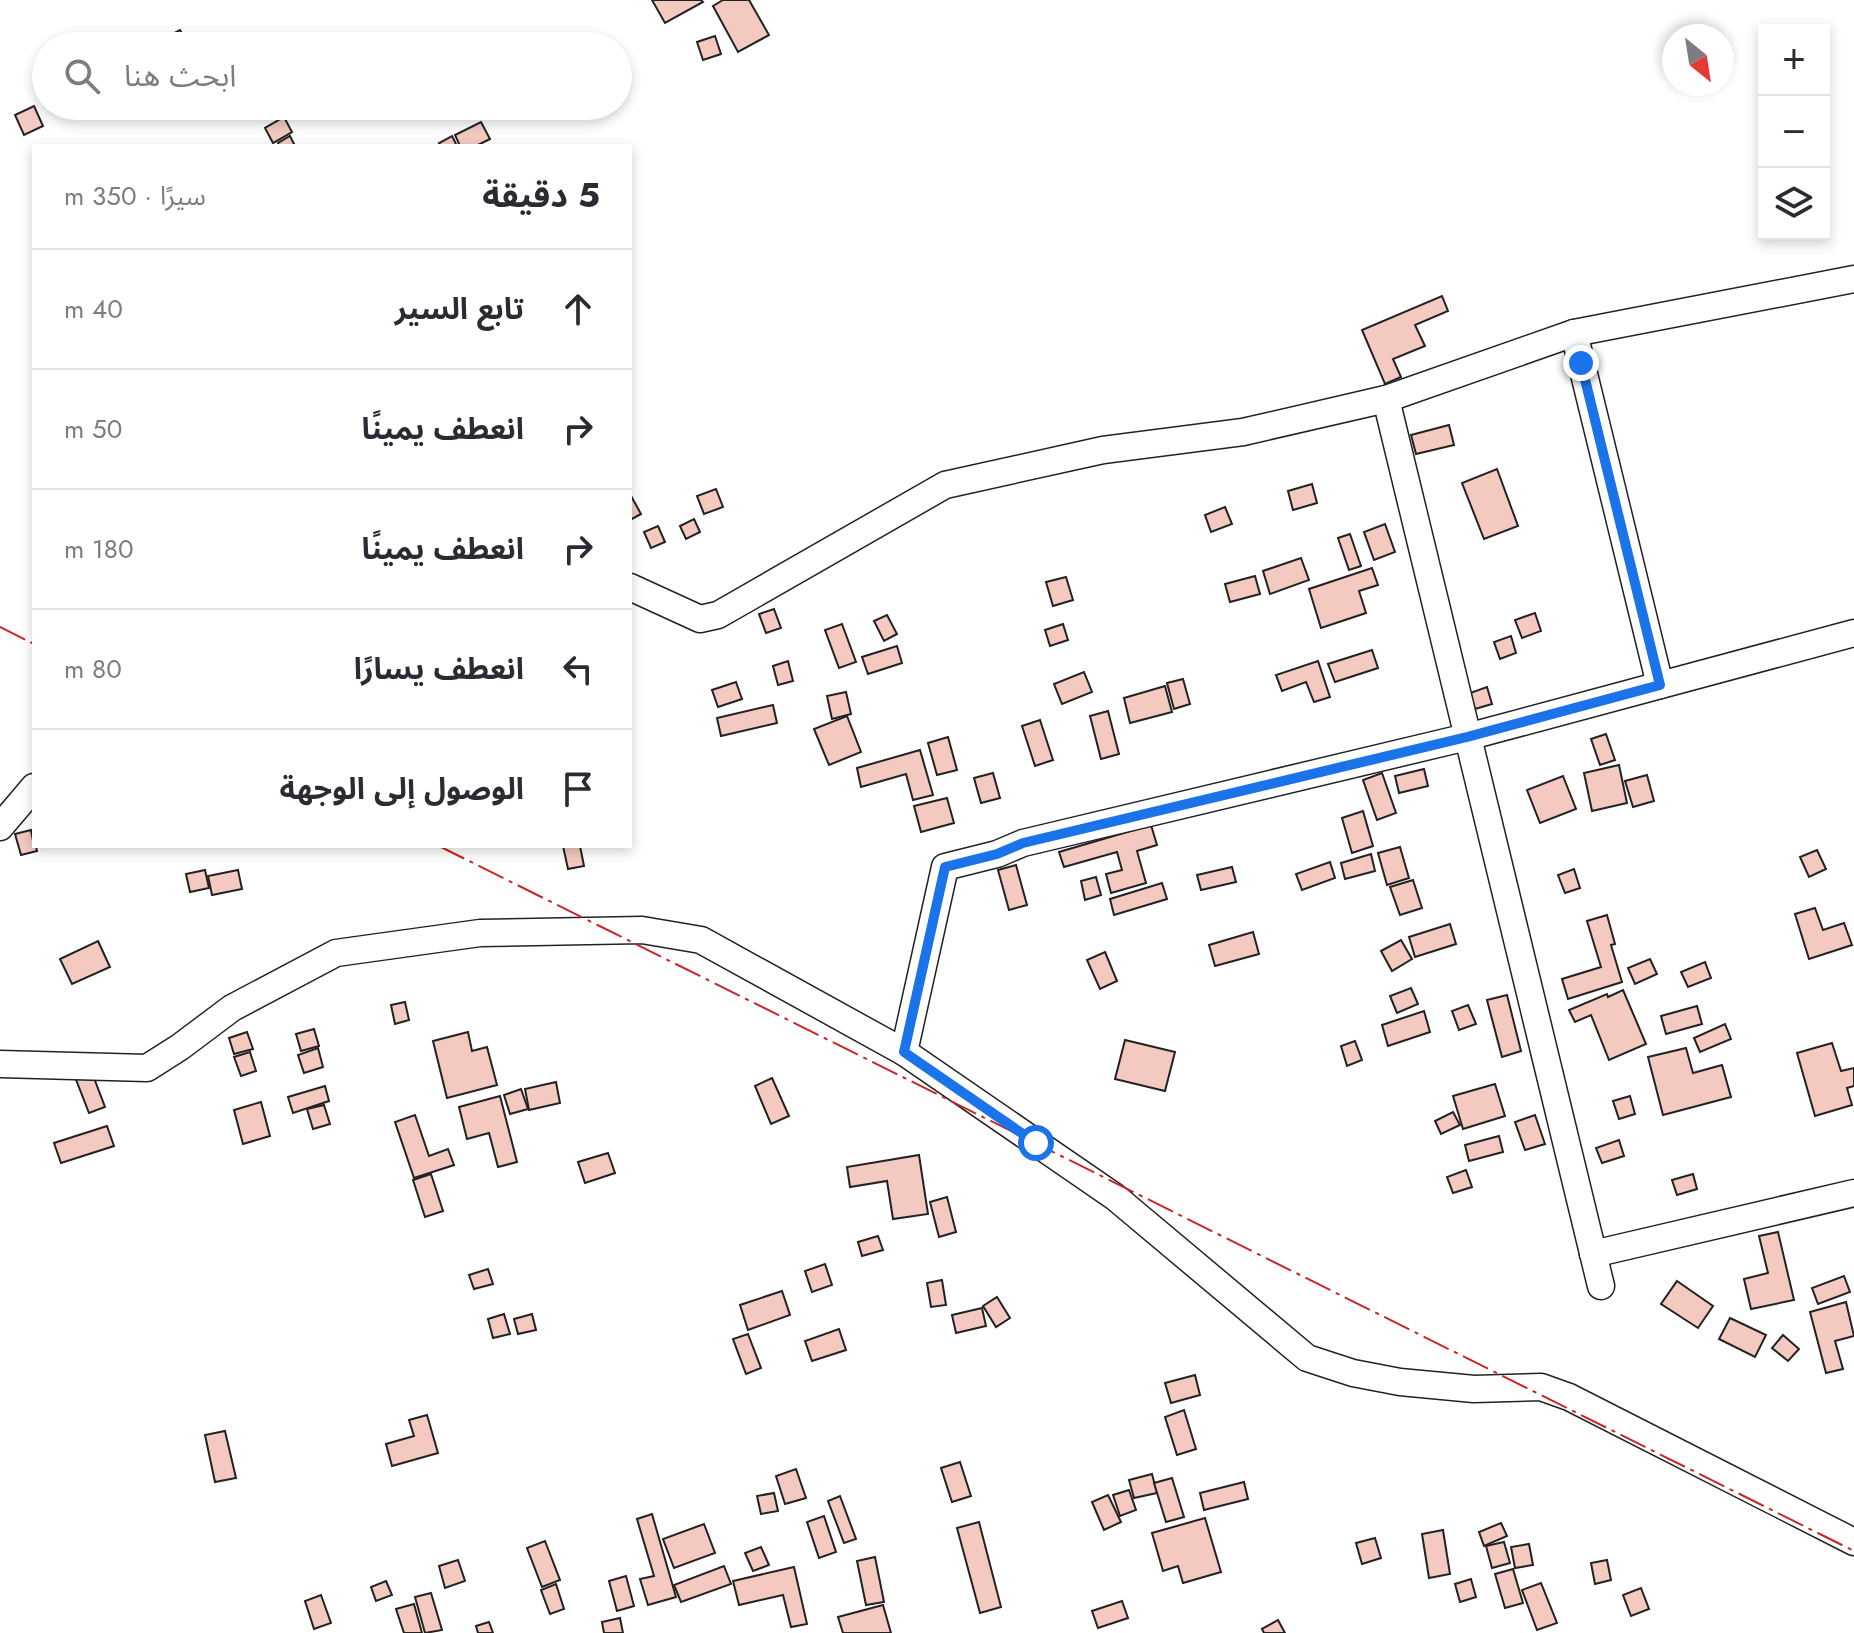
<!DOCTYPE html>
<html lang="ar">
<head>
<meta charset="utf-8">
<style>
	body { margin:0; font-family:Jost,"Noto Sans Arabic",sans-serif; background:#f7f7f7; color:#2b2b33; direction:rtl }
	.controls { position:absolute; right:24px; top:24px; display:grid; overflow:hidden; border-radius:0px; box-shadow:0 4px 12px #0003 }
	.controls button { width:72px; height:72px; display:grid; place-items:center; padding:0; border:0; border-bottom:2px solid #e1e1e2; background:#fff; color:#2b2b33; font:40px sans-serif }
	.compass { position:absolute; left:1662px; top:24px; width:72px; height:72px; border-radius:50%; background:#fff; box-shadow:0 4px 12px #0003; rotate:150deg }
	.stop { position:absolute; width:24px; height:24px; margin:-18px; border:6px solid #1a73e8; border-radius:50%; background:#fff }
	.stop.end { background:#1a73e8; border-color:#fff; box-shadow:0 2px 8px #0008 }
	.list { margin:0; padding:0; list-style:none }
	h2 { display:flex; justify-content:space-between; align-items:center; height:104px; margin:0; padding:0 32px; font-size:34px }
	h2 small { font-size:26px; font-weight:400; color:#7c7c81 }
	.list li { display:grid; grid-template-columns:52px 1fr auto; gap:24px; align-items:center; box-sizing:border-box; height:120px; padding:0 32px; border-top:2px solid #e1e1e2 }
	.list b { display:block; font-size:30px; white-space:nowrap }
	.list em { font-size:26px; font-style:normal; color:#7c7c81 }
	.icon { flex:none; width:44px; height:44px; fill:none; stroke:currentColor; stroke-width:2; stroke-linecap:round; stroke-linejoin:round }
	.map { position:relative; flex:none; width:1854px; height:1633px; overflow:hidden; direction:ltr }
	.search { position:absolute; background:#fff; box-shadow:0 4px 12px #0003; left:32px; top:32px; width:600px; height:88px; display:flex; align-items:center; gap:20px; box-sizing:border-box; padding:0 28px; border-radius:44px; color:#7c7c81; font-size:30px }
	.panel { position:absolute; background:#fff; box-shadow:0 4px 12px #0003; left:32px; top:144px; width:600px; height:704px; border-radius:0px; direction:rtl }
	.map>svg:first-child { display:block }
</style>
</head>
<body>
<div class="map">
<svg width="1854" height="1633" viewBox="0 0 1854 1633">
	<rect width="100%" height="100%" fill="#fff"/>
	<g fill="#f3c9c0" stroke="#222" stroke-width="2">
		<polygon points="652,0 701,0 703,2 665,23"/>
		<polygon points="723,0 749,0 769,35 738,52 713,6"/>
		<polygon points="180,30 189,46 149,46"/>
		<polygon points="532,34 537,46 517,46 515,41"/>
		<polygon points="715,36 721,54 703,60 697,42"/>
		<polygon points="34,106 43,126 24,135 15,115"/>
		<polygon points="175,106 202,106 181,117"/>
		<polygon points="284,117 292,132 273,143 265,128"/>
		<polygon points="481,122 490,139 476,146 460,146 455,135"/>
		<polygon points="290,136 295,146 279,146 278,143"/>
		<polygon points="452,136 457,146 441,146 439,143"/>
		<polygon points="1442,296 1448,311 1415,325 1425,346 1393,359 1401,377 1385,384 1362,330"/>
		<polygon points="1449,425 1454,445 1416,454 1411,435"/>
		<polygon points="1497,469 1518,526 1484,539 1462,483"/>
		<polygon points="1312,484 1317,503 1293,510 1288,491"/>
		<polygon points="716,489 723,507 704,514 697,496"/>
		<polygon points="630,494 641,514 630,520"/>
		<polygon points="1225,507 1232,524 1211,532 1205,515"/>
		<polygon points="694,519 700,532 686,539 680,526"/>
		<polygon points="1385,524 1395,552 1374,560 1364,532"/>
		<polygon points="658,526 665,542 651,548 644,532"/>
		<polygon points="1350,534 1361,566 1349,570 1338,538"/>
		<polygon points="1301,558 1309,580 1270,594 1263,571"/>
		<polygon points="1372,568 1378,585 1359,591 1366,613 1321,628 1309,589"/>
		<polygon points="1255,576 1260,594 1230,602 1225,584"/>
		<polygon points="1066,577 1073,600 1053,606 1046,582"/>
		<polygon points="774,609 781,628 766,633 759,614"/>
		<polygon points="1535,613 1541,631 1522,638 1515,620"/>
		<polygon points="887,615 897,634 884,641 874,621"/>
		<polygon points="842,624 856,662 839,668 825,630"/>
		<polygon points="1063,624 1068,640 1050,646 1045,630"/>
		<polygon points="1511,636 1516,653 1500,659 1494,642"/>
		<polygon points="897,646 902,663 868,674 862,657"/>
		<polygon points="1372,650 1378,668 1335,682 1328,664"/>
		<polygon points="788,661 793,681 778,685 773,666"/>
		<polygon points="1318,661 1330,697 1314,702 1306,682 1282,691 1276,675"/>
		<polygon points="1084,672 1092,692 1062,704 1054,684"/>
		<polygon points="1183,679 1190,704 1174,709 1167,683"/>
		<polygon points="736,682 742,699 718,707 712,690"/>
		<polygon points="1165,686 1172,712 1130,723 1124,698"/>
		<polygon points="1487,687 1492,704 1475,709 1470,693"/>
		<polygon points="846,692 851,714 832,719 827,696"/>
		<polygon points="773,705 777,723 721,736 717,718"/>
		<polygon points="1108,711 1119,754 1101,759 1090,716"/>
		<polygon points="847,716 861,752 829,765 814,729"/>
		<polygon points="1040,720 1053,760 1035,766 1022,726"/>
		<polygon points="1606,734 1615,760 1600,765 1591,739"/>
		<polygon points="948,737 957,770 937,775 928,743"/>
		<polygon points="920,750 933,795 913,800 906,774 861,787 857,768"/>
		<polygon points="1619,765 1627,803 1592,811 1584,773"/>
		<polygon points="1424,769 1428,786 1399,793 1395,776"/>
		<polygon points="993,773 1000,798 981,803 974,778"/>
		<polygon points="1382,773 1396,813 1377,820 1363,780"/>
		<polygon points="1647,775 1654,801 1633,807 1625,781"/>
		<polygon points="1563,776 1576,809 1540,823 1527,790"/>
		<polygon points="947,798 954,823 921,832 914,806"/>
		<polygon points="1363,811 1373,846 1352,853 1342,818"/>
		<polygon points="1151,825 1157,845 1137,851 1146,883 1111,893 1106,874 1122,870 1117,852 1064,867 1059,852"/>
		<polygon points="31,830 34,846 36,846 37,851 21,855 15,834"/>
		<polygon points="563,846 580,846 584,866 568,869"/>
		<polygon points="1400,847 1409,878 1387,885 1378,853"/>
		<polygon points="1817,850 1826,869 1809,877 1800,857"/>
		<polygon points="1371,854 1375,871 1345,879 1341,863"/>
		<polygon points="1330,862 1335,878 1302,890 1296,874"/>
		<polygon points="1016,865 1027,905 1009,910 998,870"/>
		<polygon points="1232,867 1236,882 1201,890 1197,875"/>
		<polygon points="1574,869 1580,888 1565,893 1558,875"/>
		<polygon points="205,870 209,888 190,892 186,874"/>
		<polygon points="238,870 242,889 212,895 208,876"/>
		<polygon points="1096,877 1101,895 1085,900 1081,881"/>
		<polygon points="1413,880 1422,908 1400,915 1390,887"/>
		<polygon points="1162,883 1167,899 1114,915 1110,899"/>
		<polygon points="1815,908 1823,930 1844,923 1852,945 1809,959 1795,914"/>
		<polygon points="1607,915 1615,944 1611,945 1622,982 1568,999 1562,979 1601,967 1587,921"/>
		<polygon points="1450,924 1456,944 1415,957 1409,937"/>
		<polygon points="1253,932 1259,954 1215,966 1209,945"/>
		<polygon points="1401,940 1412,959 1392,971 1381,951"/>
		<polygon points="98,941 110,967 72,984 60,959"/>
		<polygon points="1105,952 1117,981 1100,989 1087,960"/>
		<polygon points="1650,959 1657,974 1635,984 1628,968"/>
		<polygon points="1705,962 1711,978 1688,987 1681,972"/>
		<polygon points="1411,988 1418,1004 1397,1013 1390,996"/>
		<polygon points="1623,990 1646,1044 1609,1060 1591,1015 1575,1022 1569,1010 1607,994 1608,997"/>
		<polygon points="1507,995 1521,1051 1502,1057 1487,1000"/>
		<polygon points="405,1002 409,1020 395,1024 391,1005"/>
		<polygon points="1468,1005 1476,1024 1459,1030 1452,1011"/>
		<polygon points="1697,1006 1702,1024 1666,1034 1661,1016"/>
		<polygon points="1424,1011 1430,1032 1388,1046 1382,1025"/>
		<polygon points="1725,1024 1731,1039 1700,1052 1694,1038"/>
		<polygon points="314,1029 319,1046 301,1051 296,1034"/>
		<polygon points="247,1032 253,1049 234,1054 229,1038"/>
		<polygon points="468,1032 472,1051 487,1047 497,1085 447,1098 433,1041"/>
		<polygon points="1125,1040 1175,1052 1165,1091 1115,1079"/>
		<polygon points="1355,1041 1362,1060 1347,1066 1341,1046"/>
		<polygon points="1832,1043 1841,1071 1854,1068 1854,1086 1847,1088 1852,1105 1815,1116 1797,1053"/>
		<polygon points="318,1048 323,1067 304,1073 298,1055"/>
		<polygon points="1686,1048 1693,1073 1722,1065 1731,1097 1663,1115 1648,1057"/>
		<polygon points="250,1052 256,1071 241,1076 234,1057"/>
		<polygon points="91,1070 105,1107 89,1113 75,1077"/>
		<polygon points="772,1078 789,1116 771,1124 755,1086"/>
		<polygon points="556,1082 560,1103 529,1110 525,1089"/>
		<polygon points="1495,1084 1505,1116 1463,1129 1453,1096"/>
		<polygon points="325,1086 329,1101 293,1113 288,1097"/>
		<polygon points="521,1089 528,1109 510,1114 504,1095"/>
		<polygon points="500,1096 517,1162 498,1167 489,1133 467,1139 459,1107"/>
		<polygon points="1630,1096 1635,1114 1619,1119 1613,1101"/>
		<polygon points="261,1102 270,1136 243,1144 234,1110"/>
		<polygon points="324,1105 330,1124 313,1129 307,1109"/>
		<polygon points="1453,1112 1460,1125 1441,1134 1435,1121"/>
		<polygon points="415,1115 429,1156 448,1149 454,1165 414,1178 395,1122"/>
		<polygon points="1535,1115 1545,1144 1525,1150 1515,1122"/>
		<polygon points="107,1126 114,1146 61,1163 54,1143"/>
		<polygon points="1499,1136 1503,1152 1469,1161 1465,1145"/>
		<polygon points="1619,1140 1624,1156 1602,1163 1596,1148"/>
		<polygon points="608,1153 615,1173 585,1183 578,1162"/>
		<polygon points="919,1155 928,1214 893,1219 887,1181 850,1187 847,1167"/>
		<polygon points="1466,1170 1472,1187 1453,1193 1447,1177"/>
		<polygon points="431,1174 443,1211 425,1217 413,1180"/>
		<polygon points="1693,1174 1697,1189 1677,1195 1672,1180"/>
		<polygon points="947,1197 956,1232 939,1237 930,1202"/>
		<polygon points="1778,1232 1794,1300 1751,1309 1744,1279 1768,1273 1759,1236"/>
		<polygon points="878,1236 883,1250 862,1256 858,1242"/>
		<polygon points="825,1264 832,1285 812,1292 805,1271"/>
		<polygon points="488,1269 493,1284 474,1289 469,1275"/>
		<polygon points="1844,1276 1850,1292 1818,1304 1812,1288"/>
		<polygon points="942,1280 946,1305 931,1307 927,1283"/>
		<polygon points="1677,1281 1713,1306 1698,1328 1661,1304"/>
		<polygon points="782,1291 790,1315 748,1330 740,1305"/>
		<polygon points="997,1297 1010,1318 996,1327 983,1306"/>
		<polygon points="1846,1302 1854,1336 1835,1341 1843,1369 1826,1373 1810,1312"/>
		<polygon points="982,1308 986,1326 956,1333 952,1315"/>
		<polygon points="504,1314 510,1334 493,1338 488,1319"/>
		<polygon points="532,1314 536,1330 518,1334 514,1319"/>
		<polygon points="1730,1318 1766,1335 1755,1357 1719,1339"/>
		<polygon points="839,1329 846,1350 812,1361 805,1341"/>
		<polygon points="748,1334 761,1368 746,1374 733,1339"/>
		<polygon points="1783,1335 1799,1349 1788,1361 1772,1348"/>
		<polygon points="1195,1375 1200,1395 1171,1403 1165,1383"/>
		<polygon points="1184,1410 1196,1449 1177,1455 1165,1417"/>
		<polygon points="427,1415 438,1453 392,1466 386,1444 414,1436 409,1420"/>
		<polygon points="225,1431 236,1478 215,1482 205,1435"/>
		<polygon points="960,1462 971,1496 952,1502 941,1468"/>
		<polygon points="796,1469 806,1498 785,1504 776,1476"/>
		<polygon points="1152,1474 1157,1493 1134,1498 1129,1480"/>
		<polygon points="1172,1478 1184,1517 1166,1522 1154,1483"/>
		<polygon points="1244,1482 1248,1499 1204,1510 1200,1493"/>
		<polygon points="1129,1490 1136,1510 1120,1516 1113,1495"/>
		<polygon points="774,1493 778,1511 761,1514 757,1496"/>
		<polygon points="1108,1495 1121,1522 1104,1530 1092,1502"/>
		<polygon points="840,1496 856,1539 844,1543 828,1501"/>
		<polygon points="652,1514 676,1597 648,1605 640,1579 654,1576 637,1519"/>
		<polygon points="824,1516 836,1552 819,1558 807,1522"/>
		<polygon points="1205,1518 1221,1572 1183,1583 1178,1566 1163,1571 1152,1533"/>
		<polygon points="979,1522 1001,1607 980,1613 957,1528"/>
		<polygon points="1501,1523 1507,1536 1484,1546 1479,1532"/>
		<polygon points="704,1524 715,1553 674,1568 663,1539"/>
		<polygon points="1443,1530 1450,1574 1429,1578 1422,1534"/>
		<polygon points="1375,1538 1381,1558 1362,1564 1356,1543"/>
		<polygon points="545,1541 560,1580 542,1587 527,1548"/>
		<polygon points="1504,1542 1510,1563 1492,1568 1486,1546"/>
		<polygon points="1529,1544 1533,1565 1515,1568 1511,1547"/>
		<polygon points="761,1547 769,1565 753,1571 745,1553"/>
		<polygon points="875,1557 884,1602 866,1605 857,1561"/>
		<polygon points="458,1560 465,1581 445,1588 439,1566"/>
		<polygon points="1607,1560 1611,1580 1595,1584 1591,1563"/>
		<polygon points="724,1566 731,1584 681,1602 674,1585"/>
		<polygon points="794,1567 807,1624 791,1627 783,1595 739,1605 733,1581"/>
		<polygon points="1513,1569 1523,1603 1505,1608 1495,1574"/>
		<polygon points="626,1576 634,1606 617,1611 609,1581"/>
		<polygon points="1471,1579 1476,1597 1460,1602 1455,1584"/>
		<polygon points="386,1581 392,1595 376,1601 371,1587"/>
		<polygon points="1541,1583 1557,1623 1537,1630 1522,1590"/>
		<polygon points="556,1584 564,1609 550,1614 541,1590"/>
		<polygon points="1641,1588 1649,1609 1631,1616 1623,1595"/>
		<polygon points="431,1593 442,1630 425,1633 415,1597"/>
		<polygon points="321,1595 331,1623 314,1629 305,1601"/>
		<polygon points="1122,1601 1128,1618 1098,1628 1092,1611"/>
		<polygon points="414,1604 422,1633 404,1633 396,1609"/>
		<polygon points="883,1605 891,1633 843,1633 838,1617"/>
		<polygon points="620,1618 623,1633 604,1633 602,1622"/>
		<polygon points="1278,1620 1285,1633 1264,1633 1262,1629"/>
		<polygon points="489,1622 493,1633 478,1633 476,1626"/>
	</g>
	<g fill="none" stroke-linecap="round" stroke-linejoin="round">
		<g stroke="#222" stroke-width="29">
			<g id="minor">
				<polyline points="1574,333 1660,685"/>
				<polyline points="1386,399 1601,1286"/>
				<polyline points="630,587 700,619 718,615 945,485 1103,450 1243,432 1386,399 1574,333 1854,279"/>
				<polyline points="0,827 34,787"/>
				<polyline points="904,1052 945,867 997,854 1023,843 1467,737 1854,633"/>
				<polyline points="0,1064 147,1068 180,1047 232,1008 336,953 480,933 642,930 701,940 904,1052 1115,1197 1307,1358 1353,1373 1400,1382 1474,1389 1541,1387 1569,1397 1854,1542"/>
				<polyline points="1593,1254 1854,1193"/>
			</g>
		</g>
		<use href="#minor" stroke="#fff" stroke-width="26"/>
		<g stroke="#c62828" stroke-width="2" stroke-dasharray="28 6 4 6" stroke-linecap="butt">
			<polyline points="0,627 34,644"/>
			<polyline points="439,846 1854,1551"/>
		</g>
	</g>
	<g fill="none" stroke-linecap="round" stroke-linejoin="round">
		<polyline stroke="#1a73e8" stroke-width="10" points="1036,1143 904,1052 945,867 997,854 1023,843 1467,737 1660,685 1581,363"/>
	</g>
</svg>
<div class="controls">
<button>+</button>
<button>−</button>
<button><svg class="icon" aria-label="layers" viewBox="0 0 24 24"><path d="M12 4l9 5-9 5-9-5zM3 14l9 5 9-5"/></svg></button>
</div>
<svg class="compass" viewBox="-18 -18 36 36"><path d="M0-13l5 13h-10z" fill="#e53935"/><path d="M0 13l5-13h-10z" fill="#7c7c81"/></svg>
<div class="stop" style="left:1036px;top:1143px"></div>
<div class="stop end" style="left:1581px;top:363px"></div>
<div class="search"><svg class="icon" aria-label="search" viewBox="0 0 24 24"><circle cx="10" cy="10" r="6"/><path d="M15 15l6 6"/></svg>ابحث هنا</div>
<section class="panel">
<h2>5 دقيقة<small>سيرًا · 350 m</small></h2>
<ul class="list">
<li><svg class="icon" aria-label="ahead" viewBox="0 0 24 24"><path d="M12 20V5M6 11l6-6 6 6"/></svg><div><b>تابع السير</b></div><em>40 m</em></li>
<li><svg class="icon" aria-label="right" viewBox="0 0 24 24"><path d="M7 20v-9h11M14 6l5 5-5 5"/></svg><div><b>انعطف يمينًا</b></div><em>50 m</em></li>
<li><svg class="icon" aria-label="right" viewBox="0 0 24 24"><path d="M7 20v-9h11M14 6l5 5-5 5"/></svg><div><b>انعطف يمينًا</b></div><em>180 m</em></li>
<li><svg class="icon" aria-label="left" viewBox="0 0 24 24"><path d="M17 20v-9H6M10 6l-5 5 5 5"/></svg><div><b>انعطف يسارًا</b></div><em>80 m</em></li>
<li><svg class="icon" aria-label="arrive" viewBox="0 0 24 24"><path d="M6 21V4h12l-3 4 3 4H6"/></svg><div><b>الوصول إلى الوجهة</b></div></li>
</ul>
</section>
</div>
</body>
</html>
